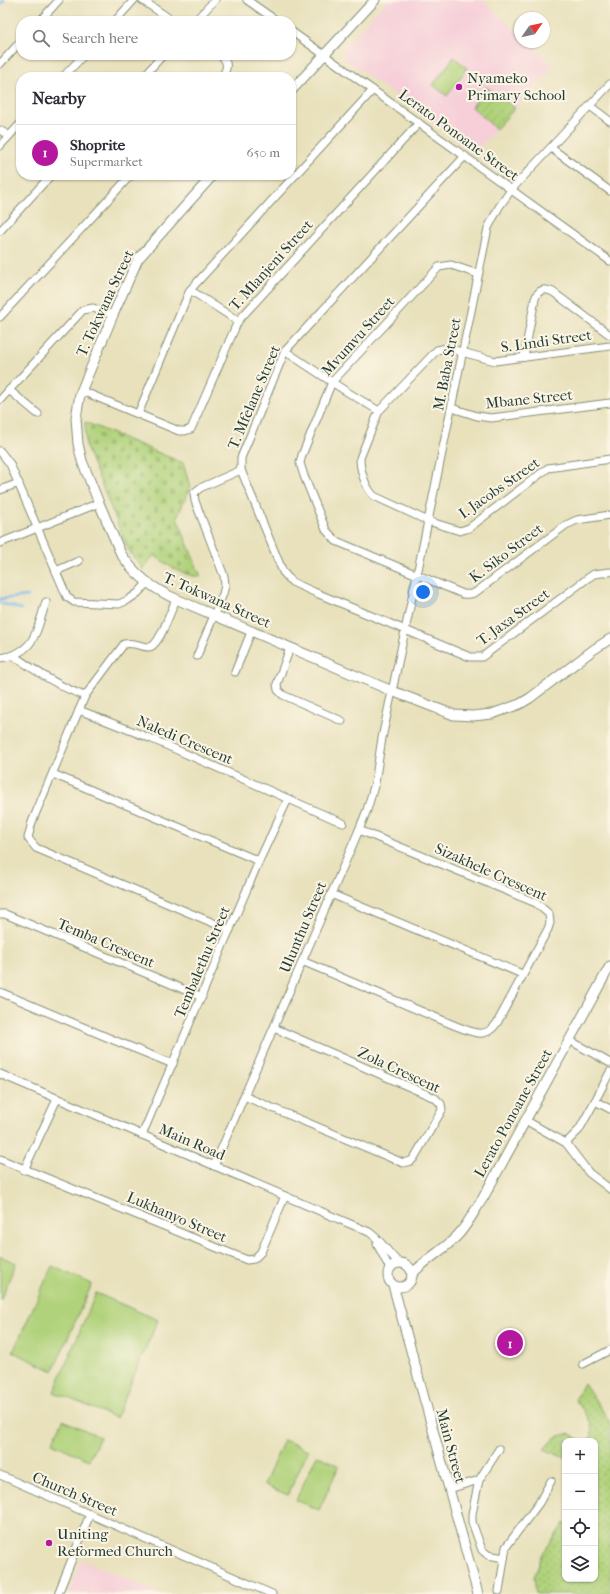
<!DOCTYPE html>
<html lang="en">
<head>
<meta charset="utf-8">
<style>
	body { margin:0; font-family:"IM FELL French Canon",serif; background:#f7f7f7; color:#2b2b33 }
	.controls { position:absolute; right:12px; bottom:12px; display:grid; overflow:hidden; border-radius:8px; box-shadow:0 1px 3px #0004 }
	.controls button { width:36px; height:36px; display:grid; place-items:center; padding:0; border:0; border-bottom:1px solid #e1e1e2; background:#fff; color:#2b2b33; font:20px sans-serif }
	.compass { position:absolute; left:514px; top:12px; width:36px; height:36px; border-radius:50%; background:#fff; box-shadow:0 1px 3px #0004; rotate:56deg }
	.you { position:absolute; left:423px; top:592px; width:14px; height:14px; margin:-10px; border:3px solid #fff; border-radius:50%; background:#1a73e8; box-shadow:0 0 0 6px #1a73e833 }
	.badge { display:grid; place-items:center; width:26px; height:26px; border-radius:50%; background:#b5179e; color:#fff; font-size:13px; font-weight:700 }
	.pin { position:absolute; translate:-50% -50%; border:2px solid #fff; box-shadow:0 1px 4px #0006 }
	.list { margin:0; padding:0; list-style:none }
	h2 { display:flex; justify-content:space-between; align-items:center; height:52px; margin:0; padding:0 16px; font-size:17px }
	h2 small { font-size:13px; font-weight:400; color:#7c7c81 }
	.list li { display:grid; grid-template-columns:26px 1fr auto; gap:12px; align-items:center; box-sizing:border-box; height:56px; padding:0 16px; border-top:1px solid #e1e1e2 }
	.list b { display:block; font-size:15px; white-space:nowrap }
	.list p { margin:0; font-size:13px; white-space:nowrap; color:#7c7c81 }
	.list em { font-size:13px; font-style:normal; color:#7c7c81 }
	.icon { flex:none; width:22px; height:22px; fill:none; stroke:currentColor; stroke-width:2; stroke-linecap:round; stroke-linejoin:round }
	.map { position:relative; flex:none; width:610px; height:1594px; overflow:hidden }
	.search { position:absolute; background:#fff; box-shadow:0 1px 3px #0004; left:16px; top:16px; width:280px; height:44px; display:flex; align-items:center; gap:10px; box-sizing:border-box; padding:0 14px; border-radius:16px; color:#7c7c81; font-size:15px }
	.panel { position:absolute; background:#fff; box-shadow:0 1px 3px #0004; left:16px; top:72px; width:280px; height:108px; border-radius:16px }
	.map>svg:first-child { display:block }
</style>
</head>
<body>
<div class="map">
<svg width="610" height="1594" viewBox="0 0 610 1594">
	<defs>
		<pattern id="grass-dots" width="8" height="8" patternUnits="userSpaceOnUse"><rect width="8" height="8" fill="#b0d27a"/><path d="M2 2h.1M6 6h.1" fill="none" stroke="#97b56a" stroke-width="1.8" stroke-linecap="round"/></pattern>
		<pattern id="cemetery-stones" width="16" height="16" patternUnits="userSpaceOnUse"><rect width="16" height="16" fill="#b0d27a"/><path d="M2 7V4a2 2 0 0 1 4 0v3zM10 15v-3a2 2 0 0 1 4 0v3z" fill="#97b56a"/></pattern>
		<pattern id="garden-furrows" width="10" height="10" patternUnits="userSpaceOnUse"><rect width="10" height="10" fill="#b0d27a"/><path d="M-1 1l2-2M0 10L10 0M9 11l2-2" fill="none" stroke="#97b56a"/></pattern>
	</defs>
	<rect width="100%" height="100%" fill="#fcf5e5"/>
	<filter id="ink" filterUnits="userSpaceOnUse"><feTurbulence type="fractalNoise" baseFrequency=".025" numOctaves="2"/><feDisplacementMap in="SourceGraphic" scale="8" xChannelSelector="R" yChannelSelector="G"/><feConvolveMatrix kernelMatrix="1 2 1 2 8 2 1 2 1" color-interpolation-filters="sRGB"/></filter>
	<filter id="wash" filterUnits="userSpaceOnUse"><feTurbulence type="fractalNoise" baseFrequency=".012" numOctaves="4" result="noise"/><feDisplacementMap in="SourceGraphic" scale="16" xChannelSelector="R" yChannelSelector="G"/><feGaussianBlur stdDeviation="0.9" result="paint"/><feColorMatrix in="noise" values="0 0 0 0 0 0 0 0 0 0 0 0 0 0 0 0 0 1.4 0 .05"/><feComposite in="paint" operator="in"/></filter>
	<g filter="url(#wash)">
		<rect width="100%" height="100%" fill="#e8e1bc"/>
		<g fill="#f6cfd9">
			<polygon points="387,0 483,0 520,35 520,42 528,42 554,66 474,153 344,58 342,50"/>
			<polygon points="81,1560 162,1594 68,1594"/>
		</g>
		<g fill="url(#grass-dots)" stroke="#688857">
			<path d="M584,1383L610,1422V1594H536L534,1576L543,1553L565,1522V1579H595V1441H589C597,1424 585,1413 575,1400Z"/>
			<polygon points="569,1433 581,1441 565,1441 565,1458 544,1449 554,1438"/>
		</g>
		<path fill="url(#cemetery-stones)" stroke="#688857" d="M85,422L183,463L190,487L177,518L201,577C181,575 170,567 154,555L143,569L129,551L86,447Z"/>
		<polygon fill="url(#garden-furrows)" stroke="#688857" points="486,87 515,108 496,129 472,107"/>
		<g fill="#b0d27a" stroke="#688857">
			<polygon points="454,57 467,68 447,96 433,85"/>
			<polygon points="0,1256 16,1263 0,1301"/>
			<polygon points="52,1266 92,1284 53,1371 13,1352"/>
			<polygon points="96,1293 158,1320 116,1418 54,1392"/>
			<polygon points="63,1420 100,1437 89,1460 52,1443"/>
			<polygon points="284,1440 308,1450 288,1495 264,1485"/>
			<polygon points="317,1455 339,1466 319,1510 296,1500"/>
		</g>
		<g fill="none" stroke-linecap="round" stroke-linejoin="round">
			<g stroke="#79b9ed" stroke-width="2.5">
				<polyline points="0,5 4,0"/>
				<polyline points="0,599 28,596"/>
				<polyline points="0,603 21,609"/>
			</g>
		</g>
	</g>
	<g filter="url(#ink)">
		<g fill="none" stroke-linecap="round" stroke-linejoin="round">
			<g stroke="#848f78" stroke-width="9">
				<g id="minor">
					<polyline points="142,0 173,21"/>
					<polyline points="247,0 277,21"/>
					<polyline points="40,21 59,0"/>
					<polyline points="115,21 134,0"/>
					<polyline points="195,21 215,0"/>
					<polyline points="291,31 610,261"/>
					<path d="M220,55C229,62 228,69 221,77"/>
					<polyline points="0,64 21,41"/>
					<polyline points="63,77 84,55"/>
					<polyline points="143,77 163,55"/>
					<polyline points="590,106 610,121"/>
					<polyline points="0,130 9,136"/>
					<polyline points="0,146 21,123"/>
					<polyline points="551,148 610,191"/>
					<polyline points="465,156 285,351 241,458 241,470 283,572 292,582 314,592 470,657 482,657 588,578 594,574 610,572"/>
					<polyline points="0,231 51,175"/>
					<path d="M478,274L451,265L439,267L332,382L302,455L300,463L304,476L326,530L336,541L463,594C471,595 474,594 480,589L566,525L577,520L610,515"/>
					<polyline points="190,290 238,321"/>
					<polyline points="0,317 131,175"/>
					<path d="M610,346L495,361L447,348L437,350L379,411L360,458C360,470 365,487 374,496L428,521L460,531L469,528L548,468L610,459"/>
					<polyline points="285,351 344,390 379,411"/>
					<path d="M524,357L535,299C538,289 545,288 553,292L610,335"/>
					<polyline points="9,390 38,414"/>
					<polyline points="82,391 179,431 185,431 191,429 238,321 419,123"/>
					<polyline points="0,400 83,310 93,308 113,315"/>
					<polyline points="452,408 477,416 491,418 610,403"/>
					<polyline points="138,414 190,290 373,90"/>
					<polyline points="0,451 10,464 67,597 74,602 119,604 128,600 138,593 147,583"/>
					<polyline points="0,490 19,483"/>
					<polyline points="0,543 99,503"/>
					<polyline points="56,571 79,561"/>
					<polyline points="290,648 277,684 278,690 283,695 342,721"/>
					<path d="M14,656C36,671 59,687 85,696L32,822L28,838L36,848L230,930"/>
					<polyline points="197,656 223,594 225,585 224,576 195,501 194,493 200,488 241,470"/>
					<path d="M0,658C36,653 36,631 46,602"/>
					<polyline points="235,672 251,632"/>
					<path d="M85,696L124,644C137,642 140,647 149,647C159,647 172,608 176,599"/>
					<polyline points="79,710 152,739 343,823"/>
					<polyline points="53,774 259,861"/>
					<polyline points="331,894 522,974"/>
					<polyline points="0,914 5,914 202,997"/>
					<path d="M302,961L456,1026C473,1032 485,1040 497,1023L548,929L550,923L549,914L536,903L359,830"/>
					<polyline points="0,992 116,1041 173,1064"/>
					<polyline points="569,1040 610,1063"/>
					<path d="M0,1074L369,1232C381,1240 388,1253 399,1263"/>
					<polyline points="244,1096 403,1163 411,1161 414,1158 442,1110 441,1104 435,1098 274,1028"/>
					<polyline points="595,1101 610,1072"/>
					<polyline points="525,1120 566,1143 589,1173 610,1189"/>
					<polyline points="142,1135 259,861 288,799"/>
					<polyline points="566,1143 579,1130 595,1101 610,1109"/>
					<polyline points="0,1159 247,1260 254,1259 261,1252 285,1196"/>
					<polyline points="214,1166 359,830 367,810 375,783 382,738 419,565 488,228 499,207 511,190 610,84"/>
					<polyline points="24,1170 57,1099"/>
					<polyline points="377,1244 390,1269"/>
					<polyline points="583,1364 610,1350"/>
					<polyline points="499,1449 479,1480 472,1514 472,1522 482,1550 488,1555 504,1558"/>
					<polyline points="0,1475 272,1594"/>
					<polyline points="449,1489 479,1480"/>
					<polyline points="499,1591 506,1547 539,1503 551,1481"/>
					<polyline points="58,1594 90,1514"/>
				</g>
			</g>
			<g stroke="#848f78" stroke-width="11">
				<g id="tertiary">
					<polyline points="291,91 375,0"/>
					<path d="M213,175L138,259L113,315L80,394L76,418L78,444L82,461L99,503L121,554C135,575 153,589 176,599L392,691L454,715L473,716L492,714L520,704L530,698L593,650L610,639"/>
					<circle cx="400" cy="1275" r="12"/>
					<path d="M412,1274C426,1259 444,1250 458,1235C468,1224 475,1210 483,1198L610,966"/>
					<polyline points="393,1285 478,1594"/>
				</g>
			</g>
			<use href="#minor" stroke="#fff" stroke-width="7"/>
			<use href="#tertiary" stroke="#fff" stroke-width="9"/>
		</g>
	</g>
	<g fill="#b5179e" stroke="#fcf5e5" stroke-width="1.5">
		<circle cx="459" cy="87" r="4"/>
		<circle cx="49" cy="1543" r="4"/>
	</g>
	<g text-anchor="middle" stroke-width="4" stroke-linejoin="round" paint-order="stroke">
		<g font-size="15" fill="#1f3d34" stroke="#fcf5e5" text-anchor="start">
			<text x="467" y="83">Nyameko<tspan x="467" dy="17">Primary School</tspan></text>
			<text x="57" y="1539">Uniting<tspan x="57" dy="17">Reformed Church</tspan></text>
		</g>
		<g font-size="15" fill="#1f3d34" stroke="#fcf5e5">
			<text transform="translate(459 135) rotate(36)" y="5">Lerato Ponoane Street</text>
			<text transform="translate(271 265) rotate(-48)" y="5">T. Mlanjeni Street</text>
			<text transform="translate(105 303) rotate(-65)" y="5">T. Tokwana Street</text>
			<text transform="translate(358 336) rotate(-48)" y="5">Mvumvu Street</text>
			<text transform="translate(546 341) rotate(-8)" y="5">S. Lindi Street</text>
			<text transform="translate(447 364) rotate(-79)" y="5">M. Baba Street</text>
			<text transform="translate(254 397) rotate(-67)" y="5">T. Mfelane Street</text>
			<text transform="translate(529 399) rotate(-6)" y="5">Mbane Street</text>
			<text transform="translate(499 488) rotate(-35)" y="5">I. Jacobs Street</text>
			<text transform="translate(506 553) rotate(-37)" y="5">K. Siko Street</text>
			<text transform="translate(217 600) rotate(24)" y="5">T. Tokwana Street</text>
			<text transform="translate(513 617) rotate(-36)" y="5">T. Jaxa Street</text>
			<text transform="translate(185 740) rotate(23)" y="5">Naledi Crescent</text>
			<text transform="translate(491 872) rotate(24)" y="5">Sizakhele Crescent</text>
			<text transform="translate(303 927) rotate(-67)" y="5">Ulunthu Street</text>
			<text transform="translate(106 943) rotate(23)" y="5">Temba Crescent</text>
			<text transform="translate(202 962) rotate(-67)" y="5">Tembalethu Street</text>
			<text transform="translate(399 1070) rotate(25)" y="5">Zola Crescent</text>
			<text transform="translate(513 1113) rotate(-61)" y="5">Lerato Ponoane Street</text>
			<text transform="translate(192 1142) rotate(23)" y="5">Main Road</text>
			<text transform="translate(177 1217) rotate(23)" y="5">Lukhanyo Street</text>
			<text transform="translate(451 1446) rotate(75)" y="5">Main Street</text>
			<text transform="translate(75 1494) rotate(23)" y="5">Church Street</text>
		</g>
	</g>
</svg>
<div class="controls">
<button>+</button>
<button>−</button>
<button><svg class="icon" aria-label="locate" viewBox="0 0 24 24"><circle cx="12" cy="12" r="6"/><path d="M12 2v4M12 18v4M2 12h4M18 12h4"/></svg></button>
<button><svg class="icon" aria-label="layers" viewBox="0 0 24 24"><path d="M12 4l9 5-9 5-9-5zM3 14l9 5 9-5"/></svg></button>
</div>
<svg class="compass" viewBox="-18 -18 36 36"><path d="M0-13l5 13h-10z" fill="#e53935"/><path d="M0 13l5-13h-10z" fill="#7c7c81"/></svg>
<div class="you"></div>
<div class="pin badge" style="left:510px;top:1343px">1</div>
<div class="search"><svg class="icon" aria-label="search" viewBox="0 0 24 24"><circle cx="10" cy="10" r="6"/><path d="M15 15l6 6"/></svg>Search here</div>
<section class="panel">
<h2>Nearby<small></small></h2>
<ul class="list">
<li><span class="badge">1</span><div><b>Shoprite</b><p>Supermarket</p></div><em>650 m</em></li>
</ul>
</section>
</div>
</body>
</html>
